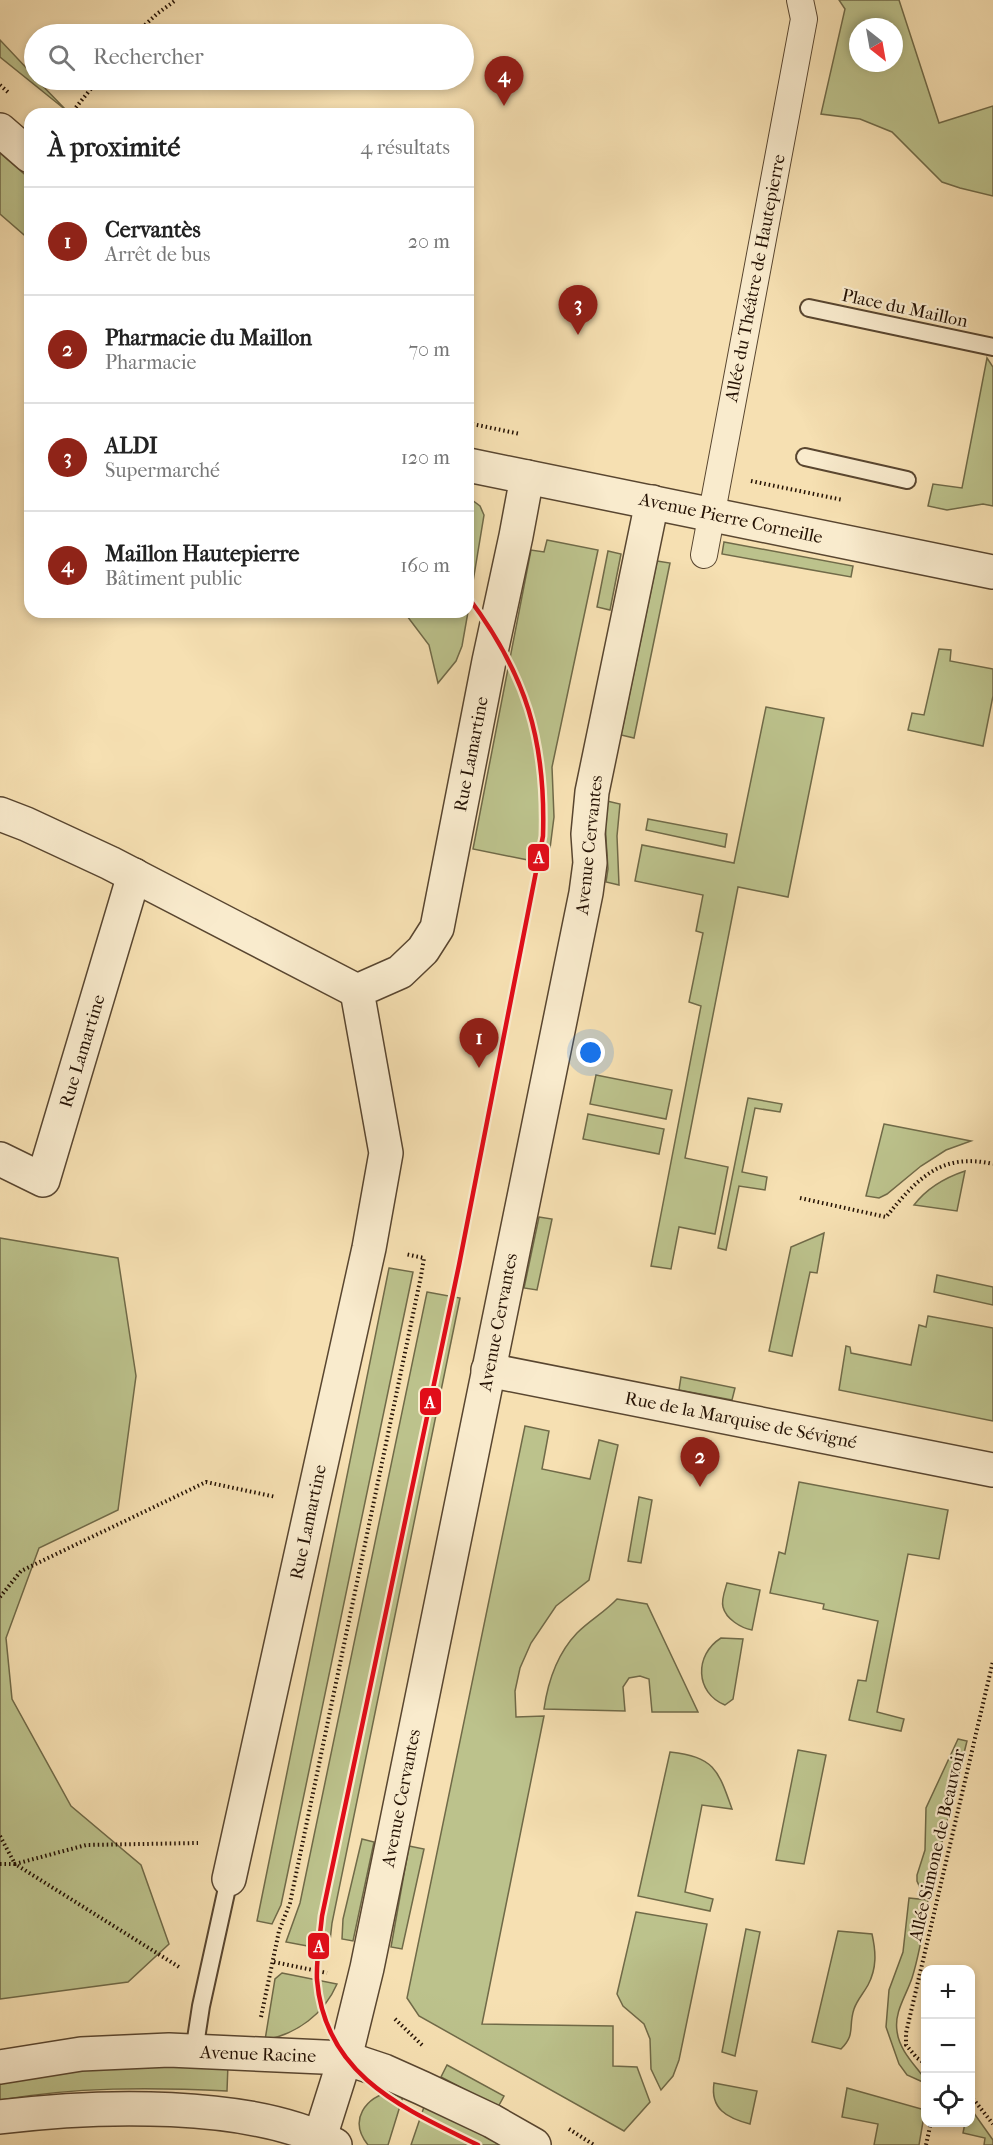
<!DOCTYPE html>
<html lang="fr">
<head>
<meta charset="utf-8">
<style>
	body { margin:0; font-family:"IM FELL French Canon",serif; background:#f2f2f2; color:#222 }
	.controls { position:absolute; right:18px; bottom:18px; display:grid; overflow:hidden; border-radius:12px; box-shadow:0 3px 9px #0003 }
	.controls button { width:54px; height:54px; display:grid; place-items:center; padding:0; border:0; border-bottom:2px solid #e0e0e0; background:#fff; color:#222; font:30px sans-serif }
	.compass { position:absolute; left:849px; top:18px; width:54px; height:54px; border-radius:50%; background:#fff; box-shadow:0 3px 9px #0003; rotate:149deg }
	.you { position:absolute; left:591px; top:1053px; width:21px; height:21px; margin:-15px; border:4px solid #fff; border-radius:50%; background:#1a73e8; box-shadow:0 0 0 9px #1a73e833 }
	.badge { display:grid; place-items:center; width:39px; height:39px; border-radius:50%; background:#8f2418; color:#fff; font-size:20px; font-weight:700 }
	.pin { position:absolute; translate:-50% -50px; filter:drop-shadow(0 2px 3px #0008) }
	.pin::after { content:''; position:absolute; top:32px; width:21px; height:18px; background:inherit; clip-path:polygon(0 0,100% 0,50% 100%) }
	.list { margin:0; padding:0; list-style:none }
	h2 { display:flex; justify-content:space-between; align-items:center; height:78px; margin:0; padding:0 24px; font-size:26px }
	h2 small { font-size:20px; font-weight:400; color:#767676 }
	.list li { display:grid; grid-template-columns:39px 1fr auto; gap:18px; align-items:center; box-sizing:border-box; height:108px; padding:0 24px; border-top:2px solid #e0e0e0 }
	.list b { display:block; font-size:22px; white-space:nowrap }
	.list p { margin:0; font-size:20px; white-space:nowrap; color:#767676 }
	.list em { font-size:20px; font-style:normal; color:#767676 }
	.icon { flex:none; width:33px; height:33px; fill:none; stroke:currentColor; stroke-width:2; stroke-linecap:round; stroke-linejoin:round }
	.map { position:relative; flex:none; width:993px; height:2145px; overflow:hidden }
	.search { position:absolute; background:#fff; box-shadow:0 3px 9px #0003; left:24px; top:24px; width:450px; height:66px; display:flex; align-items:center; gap:15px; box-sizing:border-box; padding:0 21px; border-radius:33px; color:#767676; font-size:22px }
	.panel { position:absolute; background:#fff; box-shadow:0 3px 9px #0003; left:24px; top:108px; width:450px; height:510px; border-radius:18px }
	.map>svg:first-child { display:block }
</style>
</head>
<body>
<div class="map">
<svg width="993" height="2145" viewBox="0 0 993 2145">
	<rect width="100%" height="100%" fill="#f6e0b2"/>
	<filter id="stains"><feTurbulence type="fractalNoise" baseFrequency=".00333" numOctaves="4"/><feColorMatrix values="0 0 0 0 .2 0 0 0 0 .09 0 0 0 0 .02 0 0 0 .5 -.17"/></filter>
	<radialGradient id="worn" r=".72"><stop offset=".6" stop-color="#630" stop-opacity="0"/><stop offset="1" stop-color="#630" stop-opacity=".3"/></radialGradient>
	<g fill="#bcc28c" stroke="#706a48" stroke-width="1.5" fill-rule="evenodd">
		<path d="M839,0H899L939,123L993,106V196L960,188L942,182L892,132L860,119L821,114L845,9ZM858,27H894V63H858Z"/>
		<polygon points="0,40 34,76 34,80 37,80 67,111 0,57"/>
		<polygon points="0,153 30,179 30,240 0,214"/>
		<polygon points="987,358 993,367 993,506 983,504 947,510 928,506 933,484 962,488"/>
		<polygon points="468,497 480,506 484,515 468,612"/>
		<polygon points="547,540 598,550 552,767 554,817 548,864 473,849 531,550 544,552"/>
		<polygon points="724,542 853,566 851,577 722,554"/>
		<polygon points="608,551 621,554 610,610 597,607"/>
		<polygon points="657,561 670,563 634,738 621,735"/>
		<polygon points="404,612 468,612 462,646 456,661 438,683 429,645"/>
		<polygon points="939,649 951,650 950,661 993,669 993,696 983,746 908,730 912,713 924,715"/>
		<polygon points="766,707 824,718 788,897 738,887 685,1158 728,1167 715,1234 679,1227 671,1269 651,1266 701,1006 689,1002 703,933 696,931 703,895 635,881 642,845 734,863"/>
		<polygon points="607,801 620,804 617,836 619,885 606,882 608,869 605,824"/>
		<polygon points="648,819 727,834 725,847 646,830"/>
		<polygon points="596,1075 672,1090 666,1119 590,1104"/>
		<polygon points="748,1098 782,1104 780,1112 755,1108 742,1172 767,1177 765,1190 739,1186 726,1250 718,1248"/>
		<polygon points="588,1114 664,1129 659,1154 583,1139"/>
		<polygon points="884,1124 971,1141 946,1150 921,1166 887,1194 879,1198 866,1196"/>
		<path d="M965,1171L957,1211L914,1205C927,1188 944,1178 965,1171Z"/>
		<polygon points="539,1217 552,1219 537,1290 524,1288"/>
		<polygon points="824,1233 817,1273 810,1272 792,1356 769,1351 791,1247"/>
		<polygon points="0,1238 118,1258 136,1376 118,1510 39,1548 6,1638 12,1699 71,1806 141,1865 169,1944 128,1982 0,1999"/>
		<polygon points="389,1268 413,1272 281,1905 272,1924 257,1921"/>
		<polygon points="937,1275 993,1287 993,1305 934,1292"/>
		<polygon points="427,1292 460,1298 332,1923 329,1950 286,1942 300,1903"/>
		<polygon points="928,1316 993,1328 993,1421 839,1390 846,1346 850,1347 851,1353 911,1365 919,1325 926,1327"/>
		<polygon points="681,1377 735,1388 732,1400 679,1390"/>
		<polygon points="525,1426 549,1431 542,1469 590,1479 599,1440 618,1445 589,1580 556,1606 531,1643 520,1668 515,1691 516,1717 544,1716 482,2024 613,2026 613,2066 637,2067 650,2102 624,2131 419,2016 407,1998"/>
		<polygon points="799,1482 948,1510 939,1559 908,1554 877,1712 904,1719 901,1731 849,1720 858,1680 866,1681 878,1621 823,1609 824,1604 770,1593 779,1552 785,1554"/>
		<polygon points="639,1497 652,1500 641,1563 628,1561"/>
		<path d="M727,1583L760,1590L752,1630C741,1628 726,1619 723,1607C721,1600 725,1590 727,1583Z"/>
		<path d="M617,1599L647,1604L698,1712H652L649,1679L640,1676L629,1678L623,1687L625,1711L544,1709C548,1681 557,1654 577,1633C590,1620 605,1612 617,1599Z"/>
		<path d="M721,1638L743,1639L733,1699L725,1705C695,1693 694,1655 721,1638Z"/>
		<polygon points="958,1739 967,1741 930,1890 921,1890 917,1881 917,1875 925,1850 926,1808"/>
		<polygon points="798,1750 826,1755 804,1864 776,1860"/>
		<path d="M670,1752C714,1757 718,1769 732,1809L702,1805L685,1892L713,1899L710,1911L638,1896Z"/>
		<polygon points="362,1839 374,1842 353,1941 342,1939 343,1919"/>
		<polygon points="409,1846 424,1849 402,1949 391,1947"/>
		<path d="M909,1898L928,1900C924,1926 920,1953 912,1978C906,1996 894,2012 897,2031C899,2050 915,2065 925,2079V2083L907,2075L899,2064L886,2027L889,1990L903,1952Z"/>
		<polygon points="636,1912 707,1924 679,2060 673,2076 661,2090 651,2069 650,2039 644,2024 623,2006 617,1994"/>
		<polygon points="746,1929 760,1932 735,2056 722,2052"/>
		<path d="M838,1931L872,1934C876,1952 877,1968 868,1985C863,1994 857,2000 854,2009C848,2027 856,2034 841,2049L812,2042Z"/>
		<path d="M282,1973L337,1984C324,2014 297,2034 265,2040L275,1979Z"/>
		<path d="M228,2064L227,2091C150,2087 75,2087 0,2100V2077L52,2069Z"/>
		<polygon points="447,2065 504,2096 498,2107 441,2077"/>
		<path d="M714,2083L757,2091L750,2124C727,2118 710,2109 714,2083Z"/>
		<polygon points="847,2088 925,2110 919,2145 874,2145 878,2124 842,2117"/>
		<path d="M393,2091L404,2093L388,2145H368C348,2120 365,2097 393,2091Z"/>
		<polygon points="426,2101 511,2145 411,2145"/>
		<polygon points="971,2109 993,2140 993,2145 984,2145 985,2138 963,2133 965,2123 970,2122"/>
	</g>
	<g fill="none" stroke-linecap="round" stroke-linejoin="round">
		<g stroke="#594630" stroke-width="20">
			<g id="service">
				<polyline points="809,308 993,347"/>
				<polyline points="805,457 907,480"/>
				<polyline points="194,2052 201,2006 229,1879"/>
			</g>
		</g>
		<g stroke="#594630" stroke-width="28">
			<polyline id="pedestrian" points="704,555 804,19 800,0"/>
		</g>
		<g stroke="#594630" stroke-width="36">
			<g id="minor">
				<polyline points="0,814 26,824 110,863 357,991"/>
				<polyline points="0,1159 43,1180 134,875"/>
				<polyline points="488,1370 993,1470"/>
				<polyline points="229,1879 369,1248 386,1153 357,991 400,972 423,950 437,928 489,661 516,536 527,477"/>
			</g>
		</g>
		<g stroke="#594630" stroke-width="36">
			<g id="tertiary">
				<polyline points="0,130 30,156"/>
				<polyline points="468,465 993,572"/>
				<polyline points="0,2067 81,2054 169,2050 345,2058 384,2071 422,2088 492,2121 534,2145"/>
				<path d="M0,2117C96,2105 249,2100 335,2145"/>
				<polyline points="320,2137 345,2058 367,1968 586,893 590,863 588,834 592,792 652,502"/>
			</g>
		</g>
		<g stroke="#251204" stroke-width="4" stroke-dasharray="1.5 3" stroke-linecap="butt">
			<polyline points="135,34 158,13 176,0"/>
			<polyline points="0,85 10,94"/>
			<polyline points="73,111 98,80"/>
			<polyline points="468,423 520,434"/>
			<polyline points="751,481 843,500"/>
			<path d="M800,1198L886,1217C917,1179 941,1152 993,1164"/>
			<polyline points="0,1597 21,1571 206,1482 276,1497"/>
			<polyline points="0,1836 15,1864 86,1845 198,1843"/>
			<polyline points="0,1864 15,1864 179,1967"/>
			<polyline points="274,1962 327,1973"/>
			<polyline points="261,2017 279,1931 290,1903 421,1276 424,1258 405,1254"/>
			<polyline points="395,2019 422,2045"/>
			<polyline points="926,2064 917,2058 906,2045 906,2033 993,1661"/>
			<polyline points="970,2095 993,2124"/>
			<polyline points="569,2129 594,2145"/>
			<polyline points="926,2145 931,2122"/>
		</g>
		<use href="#service" stroke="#f9ebcd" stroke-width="16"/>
		<use href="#pedestrian" stroke="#f9ebcd" stroke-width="26"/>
		<use href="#minor" stroke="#f9ebcd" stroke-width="33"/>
		<use href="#tertiary" stroke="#f9ebcd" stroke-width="33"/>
		<g stroke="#f9ebcd" stroke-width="9">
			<path id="tram-1" d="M468,597C526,674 546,740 543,836L459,1265L322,1916C320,1937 316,1959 317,1980C325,2076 403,2108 478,2145"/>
		</g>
		<use href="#tram-1" stroke="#e10d19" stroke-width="4.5"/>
	</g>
	<g text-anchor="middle" stroke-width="4.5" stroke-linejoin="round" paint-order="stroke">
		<g font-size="18" fill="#251204" stroke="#f9ebcd">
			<text transform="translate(755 278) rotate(-79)" y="6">Allée du Théâtre de Hautepierre</text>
			<text transform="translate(905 308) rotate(12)" y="6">Place du Maillon</text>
			<text transform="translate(731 518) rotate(12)" y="6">Avenue Pierre Corneille</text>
			<text transform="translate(471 754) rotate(-79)" y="6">Rue Lamartine</text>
			<text transform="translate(589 845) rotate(-84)" y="6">Avenue Cervantes</text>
			<text transform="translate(82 1051) rotate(-73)" y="6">Rue Lamartine</text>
			<text transform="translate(498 1322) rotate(-79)" y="6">Avenue Cervantes</text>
			<text transform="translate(741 1420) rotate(11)" y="6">Rue de la Marquise de Sévigné</text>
			<text transform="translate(308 1522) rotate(-78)" y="6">Rue Lamartine</text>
			<text transform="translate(401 1798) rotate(-79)" y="6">Avenue Cervantes</text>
			<text transform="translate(937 1845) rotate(-77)" y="6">Allée Simone de Beauvoir</text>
			<text transform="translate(258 2054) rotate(2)" y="6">Avenue Racine</text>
		</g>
	</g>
	<g stroke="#f9ebcd" stroke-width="2">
		<rect x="527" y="843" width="23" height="29" rx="6" fill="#e10d19"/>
		<rect x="419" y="1387" width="23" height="29" rx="6" fill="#e10d19"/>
		<rect x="307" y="1932" width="23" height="28" rx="6" fill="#e10d19"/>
	</g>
	<g font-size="16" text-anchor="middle" font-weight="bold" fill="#fff">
		<text x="539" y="863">A</text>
		<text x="430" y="1408">A</text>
		<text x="319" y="1952">A</text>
	</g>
	<rect width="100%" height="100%" filter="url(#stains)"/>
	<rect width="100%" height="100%" fill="url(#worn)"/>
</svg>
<div class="controls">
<button>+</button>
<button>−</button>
<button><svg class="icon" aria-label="locate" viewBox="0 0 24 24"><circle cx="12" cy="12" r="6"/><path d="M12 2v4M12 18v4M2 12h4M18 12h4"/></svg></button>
</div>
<svg class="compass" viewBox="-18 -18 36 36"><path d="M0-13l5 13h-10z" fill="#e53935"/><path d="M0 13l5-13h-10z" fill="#767676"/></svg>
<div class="you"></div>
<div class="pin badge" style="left:479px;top:1068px">1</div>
<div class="pin badge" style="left:700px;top:1487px">2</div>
<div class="pin badge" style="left:578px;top:335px">3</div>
<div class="pin badge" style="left:504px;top:106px">4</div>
<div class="search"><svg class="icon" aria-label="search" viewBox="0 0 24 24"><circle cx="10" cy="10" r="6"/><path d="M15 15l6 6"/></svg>Rechercher</div>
<section class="panel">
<h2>À proximité<small>4 résultats</small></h2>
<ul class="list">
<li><span class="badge">1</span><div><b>Cervantès</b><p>Arrêt de bus</p></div><em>20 m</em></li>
<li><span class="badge">2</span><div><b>Pharmacie du Maillon</b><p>Pharmacie</p></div><em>70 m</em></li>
<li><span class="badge">3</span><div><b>ALDI</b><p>Supermarché</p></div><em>120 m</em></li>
<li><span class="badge">4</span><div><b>Maillon Hautepierre</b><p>Bâtiment public</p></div><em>160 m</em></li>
</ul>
</section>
</div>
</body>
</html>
